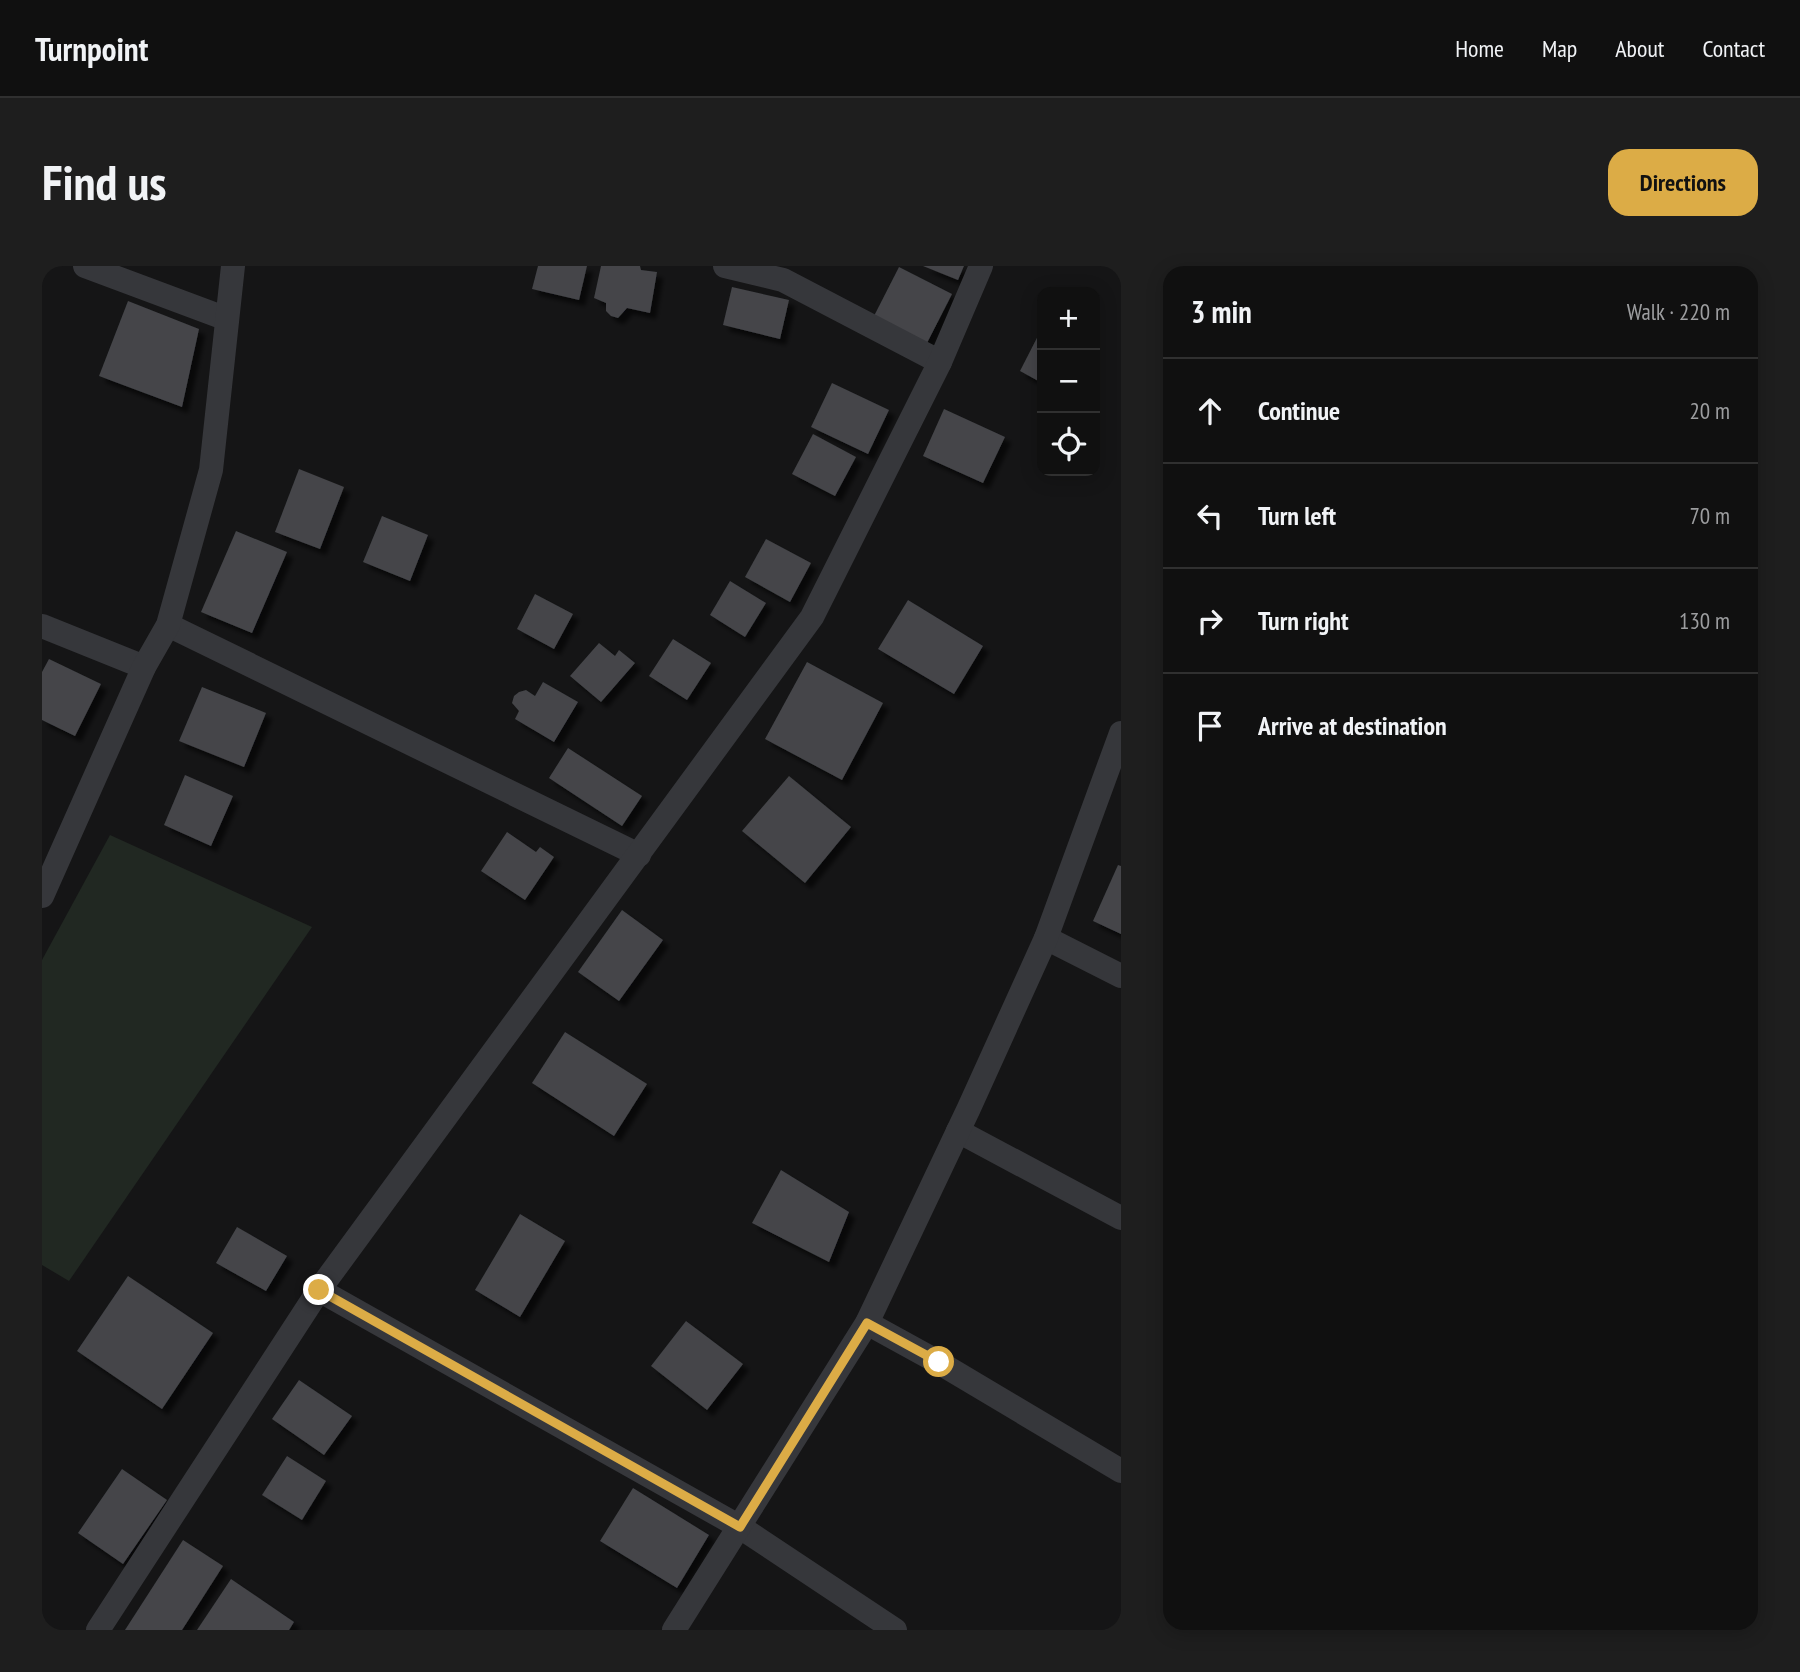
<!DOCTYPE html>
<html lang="en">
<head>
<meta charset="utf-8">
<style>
	body { margin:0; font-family:"PT Sans Narrow",sans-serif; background:#1e1e1e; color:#f1f3f6 }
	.controls { position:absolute; right:21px; top:21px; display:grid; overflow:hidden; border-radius:14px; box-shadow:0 4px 18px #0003 }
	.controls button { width:63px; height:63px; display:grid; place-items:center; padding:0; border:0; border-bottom:2px solid #303030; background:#101010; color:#f1f3f6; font:35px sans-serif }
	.stop { position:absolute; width:21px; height:21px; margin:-16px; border:5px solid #dcac46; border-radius:50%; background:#fff }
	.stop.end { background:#dcac46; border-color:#fff; box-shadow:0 2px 7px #0008 }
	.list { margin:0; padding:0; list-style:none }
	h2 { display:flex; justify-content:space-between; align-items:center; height:91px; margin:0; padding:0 28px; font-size:30px }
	h2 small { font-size:23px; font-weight:400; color:#9c9d9f }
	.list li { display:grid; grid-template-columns:46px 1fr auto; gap:21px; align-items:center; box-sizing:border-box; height:105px; padding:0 28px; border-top:2px solid #303030 }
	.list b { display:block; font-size:26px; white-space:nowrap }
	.list em { font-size:23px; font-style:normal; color:#9c9d9f }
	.icon { flex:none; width:38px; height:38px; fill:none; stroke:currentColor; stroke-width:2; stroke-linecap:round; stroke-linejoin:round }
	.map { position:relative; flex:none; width:1079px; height:1364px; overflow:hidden; border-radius:21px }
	header { display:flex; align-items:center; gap:42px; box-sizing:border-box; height:98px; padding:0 35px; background:#101010; border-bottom:2px solid #303030 }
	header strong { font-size:33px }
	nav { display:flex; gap:38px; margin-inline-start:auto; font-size:24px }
	.intro { display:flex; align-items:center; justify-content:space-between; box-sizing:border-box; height:168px; padding:0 42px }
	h1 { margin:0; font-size:49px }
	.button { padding:18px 32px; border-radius:21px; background:#dcac46; color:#111; font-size:24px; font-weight:700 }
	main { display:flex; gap:42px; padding:0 42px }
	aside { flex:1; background:#101010; border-radius:21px; box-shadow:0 4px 18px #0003 }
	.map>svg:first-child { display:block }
</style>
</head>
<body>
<header>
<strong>Turnpoint</strong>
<nav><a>Home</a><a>Map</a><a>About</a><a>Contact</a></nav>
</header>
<div class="intro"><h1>Find us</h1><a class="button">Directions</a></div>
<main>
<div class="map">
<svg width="1079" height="1364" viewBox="0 0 1079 1364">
	<defs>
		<filter id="shadow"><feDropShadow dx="6" dy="6" stdDeviation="2" flood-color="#0009"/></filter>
	</defs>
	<rect width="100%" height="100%" fill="#151516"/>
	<polygon fill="#212822" points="68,569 270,661 27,1015 0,999 0,694"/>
	<g fill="#444549" filter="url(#shadow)">
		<polygon points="496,0 545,0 537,34 490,23"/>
		<polygon points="559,0 598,0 599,4 615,6 608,47 585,42 576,52 569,50 564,45 564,37 552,32"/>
		<polygon points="881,0 922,0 916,14"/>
		<polygon points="857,1 910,28 885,77 832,50"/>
		<polygon points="690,21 747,34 738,73 681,59"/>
		<polygon points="86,35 157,63 140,141 57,110"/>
		<polygon points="1000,62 1000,117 978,105"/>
		<polygon points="790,117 847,144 826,188 769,161"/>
		<polygon points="902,143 963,171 941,217 881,190"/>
		<polygon points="771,168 814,191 793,230 750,208"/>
		<polygon points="257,203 302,221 278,283 233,266"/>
		<polygon points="340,250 386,269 368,315 321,296"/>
		<polygon points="194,265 245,286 210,367 159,346"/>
		<polygon points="724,273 769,297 748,336 703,311"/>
		<polygon points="688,315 724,337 703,371 668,349"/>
		<polygon points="493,328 531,348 512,383 475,363"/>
		<polygon points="866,334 941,380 912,428 836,383"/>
		<polygon points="631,373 669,397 645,434 607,410"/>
		<polygon points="557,377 573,390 577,384 593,397 559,436 528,410"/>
		<polygon points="7,393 59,418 33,470 0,454 0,406"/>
		<polygon points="765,396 841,437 800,514 723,473"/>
		<polygon points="501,416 536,436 512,476 473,453 477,445 470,437 472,430 477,426 484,424 493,430"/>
		<polygon points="160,421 224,447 202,501 137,475"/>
		<polygon points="526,482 600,530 580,560 507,512"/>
		<polygon points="143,509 191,530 169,580 122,559"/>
		<polygon points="747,510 809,561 763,617 700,565"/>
		<polygon points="465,566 494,586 498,581 512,591 483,634 439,605"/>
		<polygon points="1076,599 1079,600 1079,668 1051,655"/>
		<polygon points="580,644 621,674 577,735 536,706"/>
		<polygon points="523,766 605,818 572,870 490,817"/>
		<polygon points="739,904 807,946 787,996 710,957"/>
		<polygon points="478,948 523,975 478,1051 433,1024"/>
		<polygon points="195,961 245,990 224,1025 174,997"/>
		<polygon points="86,1010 171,1067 120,1143 35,1085"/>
		<polygon points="644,1055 701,1098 665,1144 609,1100"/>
		<polygon points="257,1114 310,1150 282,1189 230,1153"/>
		<polygon points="245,1190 284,1215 260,1254 220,1229"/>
		<polygon points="80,1203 125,1234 81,1298 36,1267"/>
		<polygon points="591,1222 667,1269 635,1322 558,1275"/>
		<polygon points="141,1274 181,1300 140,1364 83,1364"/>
		<polygon points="189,1313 252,1356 247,1364 155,1364"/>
	</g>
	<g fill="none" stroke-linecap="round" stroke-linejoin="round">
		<g stroke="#36373b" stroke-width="24">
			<polyline points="43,0 185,53"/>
			<polyline points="683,0 741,14 898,96"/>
			<polyline points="126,359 597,589"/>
			<polyline points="0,360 102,401"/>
			<polyline points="0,630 102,401 126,359 169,204 191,0"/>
			<polyline points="1004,672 1079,710"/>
			<polyline points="916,865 1079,952"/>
			<polyline points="277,1024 698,1261 853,1364"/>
			<polyline points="825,1057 896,1096 1079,1205"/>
			<polyline points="56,1364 277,1024 770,351 898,96 939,0"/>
			<polyline points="632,1364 825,1057 927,842 1004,672 1079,467"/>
		</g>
	</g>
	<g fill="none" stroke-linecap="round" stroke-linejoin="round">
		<polyline stroke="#dcac46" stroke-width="9" points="277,1024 698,1261 825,1057 897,1096"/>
	</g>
</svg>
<div class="controls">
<button>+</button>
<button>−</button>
<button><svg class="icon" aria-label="locate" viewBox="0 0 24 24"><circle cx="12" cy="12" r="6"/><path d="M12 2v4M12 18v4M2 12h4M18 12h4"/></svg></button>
</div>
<div class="stop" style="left:897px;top:1096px"></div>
<div class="stop end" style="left:277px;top:1024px"></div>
</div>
<aside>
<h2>3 min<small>Walk · 220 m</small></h2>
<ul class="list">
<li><svg class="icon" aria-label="ahead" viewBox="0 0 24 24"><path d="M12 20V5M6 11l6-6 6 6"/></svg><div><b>Continue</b></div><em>20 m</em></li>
<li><svg class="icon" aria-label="left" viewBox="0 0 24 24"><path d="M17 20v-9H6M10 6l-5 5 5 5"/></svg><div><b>Turn left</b></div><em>70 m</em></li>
<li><svg class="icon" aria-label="right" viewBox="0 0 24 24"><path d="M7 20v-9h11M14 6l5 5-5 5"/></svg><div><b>Turn right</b></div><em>130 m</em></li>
<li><svg class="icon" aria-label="arrive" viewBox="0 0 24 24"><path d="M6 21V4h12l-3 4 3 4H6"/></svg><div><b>Arrive at destination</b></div></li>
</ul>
</aside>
</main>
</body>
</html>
